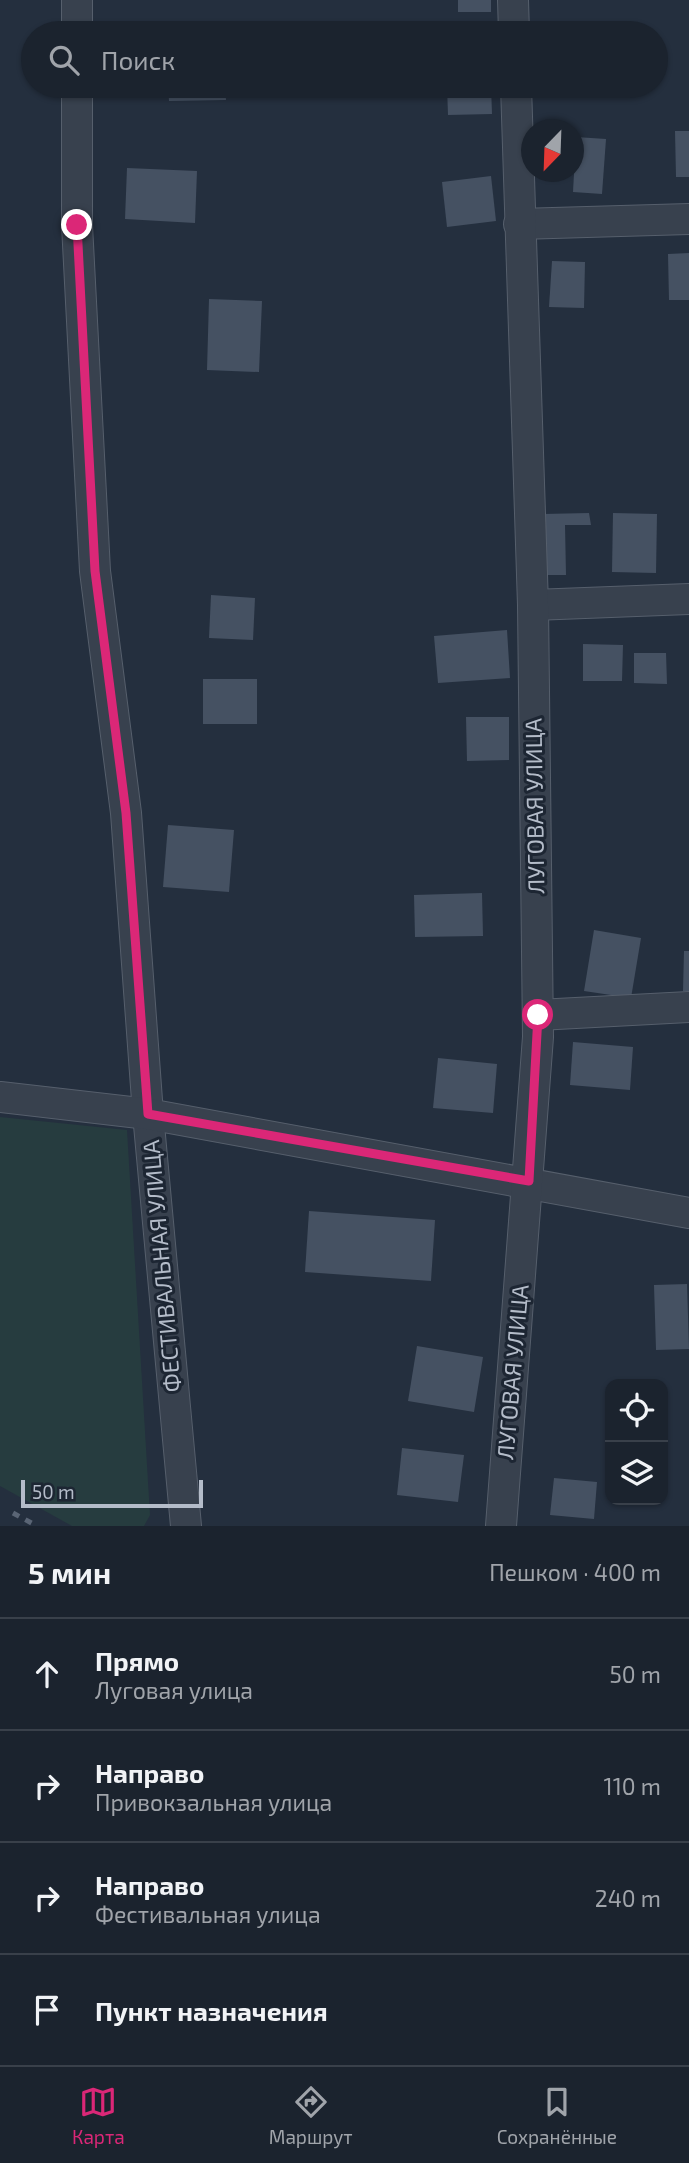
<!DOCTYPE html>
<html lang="ru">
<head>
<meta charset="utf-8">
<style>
	body { margin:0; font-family:"Exo 2",sans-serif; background:#242b36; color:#f1f3f6 }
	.controls { position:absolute; right:21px; bottom:21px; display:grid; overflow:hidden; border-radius:14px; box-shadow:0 2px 5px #0004 }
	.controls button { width:63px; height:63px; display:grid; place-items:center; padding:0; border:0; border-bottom:2px solid #39404a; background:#1b232e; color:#f1f3f6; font:35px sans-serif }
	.compass { position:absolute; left:521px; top:119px; width:63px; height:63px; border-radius:50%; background:#1b232e; box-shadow:0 2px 5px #0004; rotate:203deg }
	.scale { position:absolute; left:21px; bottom:18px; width:182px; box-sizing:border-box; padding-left:7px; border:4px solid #b4bcc9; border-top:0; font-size:19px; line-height:24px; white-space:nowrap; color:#b4bcc9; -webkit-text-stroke:5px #1d2633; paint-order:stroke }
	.stop { position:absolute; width:21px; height:21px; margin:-16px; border:5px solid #db2777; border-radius:50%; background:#fff }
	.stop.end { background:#db2777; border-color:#fff; box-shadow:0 2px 7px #0008 }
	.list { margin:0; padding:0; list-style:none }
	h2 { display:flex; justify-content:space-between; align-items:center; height:91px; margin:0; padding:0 28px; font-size:30px }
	h2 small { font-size:23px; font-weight:400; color:#a0a4aa }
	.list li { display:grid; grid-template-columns:46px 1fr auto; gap:21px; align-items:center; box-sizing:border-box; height:112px; padding:0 28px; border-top:2px solid #39404a }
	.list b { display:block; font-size:26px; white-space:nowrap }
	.list p { margin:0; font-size:23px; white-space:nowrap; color:#a0a4aa }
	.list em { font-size:23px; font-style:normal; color:#a0a4aa }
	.icon { flex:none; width:38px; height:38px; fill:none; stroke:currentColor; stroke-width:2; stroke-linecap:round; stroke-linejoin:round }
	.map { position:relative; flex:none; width:689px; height:1526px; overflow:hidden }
	.search { position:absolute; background:#1b232e; box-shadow:0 2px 5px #0004; left:21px; right:21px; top:21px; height:77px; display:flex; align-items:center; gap:18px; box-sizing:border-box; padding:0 24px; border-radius:38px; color:#a0a4aa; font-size:26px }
	.sheet { height:539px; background:#1b232e }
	nav { display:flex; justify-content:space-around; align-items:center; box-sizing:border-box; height:98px; border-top:2px solid #39404a; background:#1b232e; font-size:19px; color:#a0a4aa }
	nav a { display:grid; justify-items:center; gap:4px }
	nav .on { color:#db2777 }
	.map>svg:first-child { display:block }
</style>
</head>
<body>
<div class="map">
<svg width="689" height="1526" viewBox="0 0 689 1526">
	<rect width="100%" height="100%" fill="#242f3e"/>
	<polygon fill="#263c3f" points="0,1117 127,1130 150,1515 144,1526 72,1526 0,1486"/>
	<g fill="#455162">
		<rect x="458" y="0" width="33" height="12"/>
		<polygon points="223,24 224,33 167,33 166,26"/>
		<polygon points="168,86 225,86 226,100 169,101"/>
		<polygon points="447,86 491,86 492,114 448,115"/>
		<polygon points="675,131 689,131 689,177 676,177"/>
		<polygon points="576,137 606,139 602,194 573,192"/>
		<polygon points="127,168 197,171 195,223 125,219"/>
		<polygon points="491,176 496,221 447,227 442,182"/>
		<polygon points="689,253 689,300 669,300 668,254"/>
		<polygon points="552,261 585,262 584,308 549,307"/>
		<polygon points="209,299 262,301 259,372 207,370"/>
		<polygon points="589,513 591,525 565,525 566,575 544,575 543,514"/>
		<polygon points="613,513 657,514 656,573 612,572"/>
		<polygon points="211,595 255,598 253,640 209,638"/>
		<polygon points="507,630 510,678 438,683 434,636"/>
		<polygon points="583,644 623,645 622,681 583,681"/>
		<polygon points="634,653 666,653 667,684 634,683"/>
		<rect x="203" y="679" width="54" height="45"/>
		<polygon points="466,717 509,717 509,760 467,761"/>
		<polygon points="168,825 234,830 229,892 163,887"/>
		<polygon points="482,893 483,936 415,937 414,895"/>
		<polygon points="594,930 641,938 631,998 584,991"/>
		<polygon points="684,951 689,951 689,991 683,991"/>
		<polygon points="573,1042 633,1047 630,1090 570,1085"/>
		<polygon points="438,1058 497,1064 493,1113 433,1108"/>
		<polygon points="309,1211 435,1220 431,1281 305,1272"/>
		<polygon points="687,1284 689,1349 656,1350 654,1285"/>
		<polygon points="417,1346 483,1357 474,1412 408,1401"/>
		<polygon points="402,1448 464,1455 458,1502 397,1495"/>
		<polygon points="554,1478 597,1482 594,1519 550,1515"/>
	</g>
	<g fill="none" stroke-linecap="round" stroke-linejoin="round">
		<g stroke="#565f6c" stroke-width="32">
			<g id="minor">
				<polyline points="513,0 514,33"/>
				<polyline points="77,33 77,0"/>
				<polyline points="77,86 77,225 95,571 126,813 148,1114 186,1526"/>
				<polyline points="519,224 689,219"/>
				<polyline points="533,605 689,599"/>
				<polyline points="538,1015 689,1007"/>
				<polyline points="0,1097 148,1114 689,1213"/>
				<polyline points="501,1526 538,1037 533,605 516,86"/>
			</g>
		</g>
		<use href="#minor" stroke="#38414e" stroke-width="30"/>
		<polyline stroke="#5a6575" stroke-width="5" stroke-dasharray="7 7" stroke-linecap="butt" points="13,1513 37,1526"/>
	</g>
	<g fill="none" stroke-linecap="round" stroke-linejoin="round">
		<polyline stroke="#db2777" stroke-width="9" points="77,225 95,571 126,813 148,1114 529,1181 538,1015"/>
	</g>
	<g text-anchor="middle" stroke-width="6" stroke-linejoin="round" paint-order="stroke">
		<g font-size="23" fill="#b4bcc9" stroke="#1d2633">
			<text transform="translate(535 806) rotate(-91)" y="8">ЛУГОВАЯ УЛИЦА</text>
			<text transform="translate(162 1266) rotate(-95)" y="8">ФЕСТИВАЛЬНАЯ УЛИЦА</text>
			<text transform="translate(513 1372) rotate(-85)" y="8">ЛУГОВАЯ УЛИЦА</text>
		</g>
	</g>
</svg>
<div class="controls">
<button><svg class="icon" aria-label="locate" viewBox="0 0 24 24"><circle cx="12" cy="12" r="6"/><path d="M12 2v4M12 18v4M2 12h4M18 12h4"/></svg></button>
<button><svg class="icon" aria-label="layers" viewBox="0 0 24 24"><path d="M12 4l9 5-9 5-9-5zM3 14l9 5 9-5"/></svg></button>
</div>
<svg class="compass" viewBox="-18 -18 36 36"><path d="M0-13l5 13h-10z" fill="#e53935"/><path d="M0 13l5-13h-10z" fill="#a0a4aa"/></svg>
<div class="scale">50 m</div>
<div class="stop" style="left:538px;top:1015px"></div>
<div class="stop end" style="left:77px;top:225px"></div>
<div class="search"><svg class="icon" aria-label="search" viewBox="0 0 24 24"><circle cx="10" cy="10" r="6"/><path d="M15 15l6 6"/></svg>Поиск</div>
</div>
<section class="sheet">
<h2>5 мин<small>Пешком · 400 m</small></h2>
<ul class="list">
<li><svg class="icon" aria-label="ahead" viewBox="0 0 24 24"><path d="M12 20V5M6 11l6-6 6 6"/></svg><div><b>Прямо</b><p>Луговая улица</p></div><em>50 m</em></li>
<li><svg class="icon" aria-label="right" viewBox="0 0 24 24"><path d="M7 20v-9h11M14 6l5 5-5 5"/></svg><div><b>Направо</b><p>Привокзальная улица</p></div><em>110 m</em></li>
<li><svg class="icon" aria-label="right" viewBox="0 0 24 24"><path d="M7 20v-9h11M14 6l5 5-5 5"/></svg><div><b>Направо</b><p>Фестивальная улица</p></div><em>240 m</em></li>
<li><svg class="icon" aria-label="arrive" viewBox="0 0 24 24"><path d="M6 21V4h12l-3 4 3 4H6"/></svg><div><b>Пункт назначения</b></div></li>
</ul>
</section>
<nav>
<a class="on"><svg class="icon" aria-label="map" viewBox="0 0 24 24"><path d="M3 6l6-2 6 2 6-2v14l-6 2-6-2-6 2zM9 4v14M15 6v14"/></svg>Карта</a>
<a><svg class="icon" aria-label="directions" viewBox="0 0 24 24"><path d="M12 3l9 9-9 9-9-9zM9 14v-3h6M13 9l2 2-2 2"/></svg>Маршрут</a>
<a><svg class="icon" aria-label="saved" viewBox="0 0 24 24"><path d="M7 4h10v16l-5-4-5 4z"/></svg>Сохранённые</a>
</nav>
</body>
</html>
